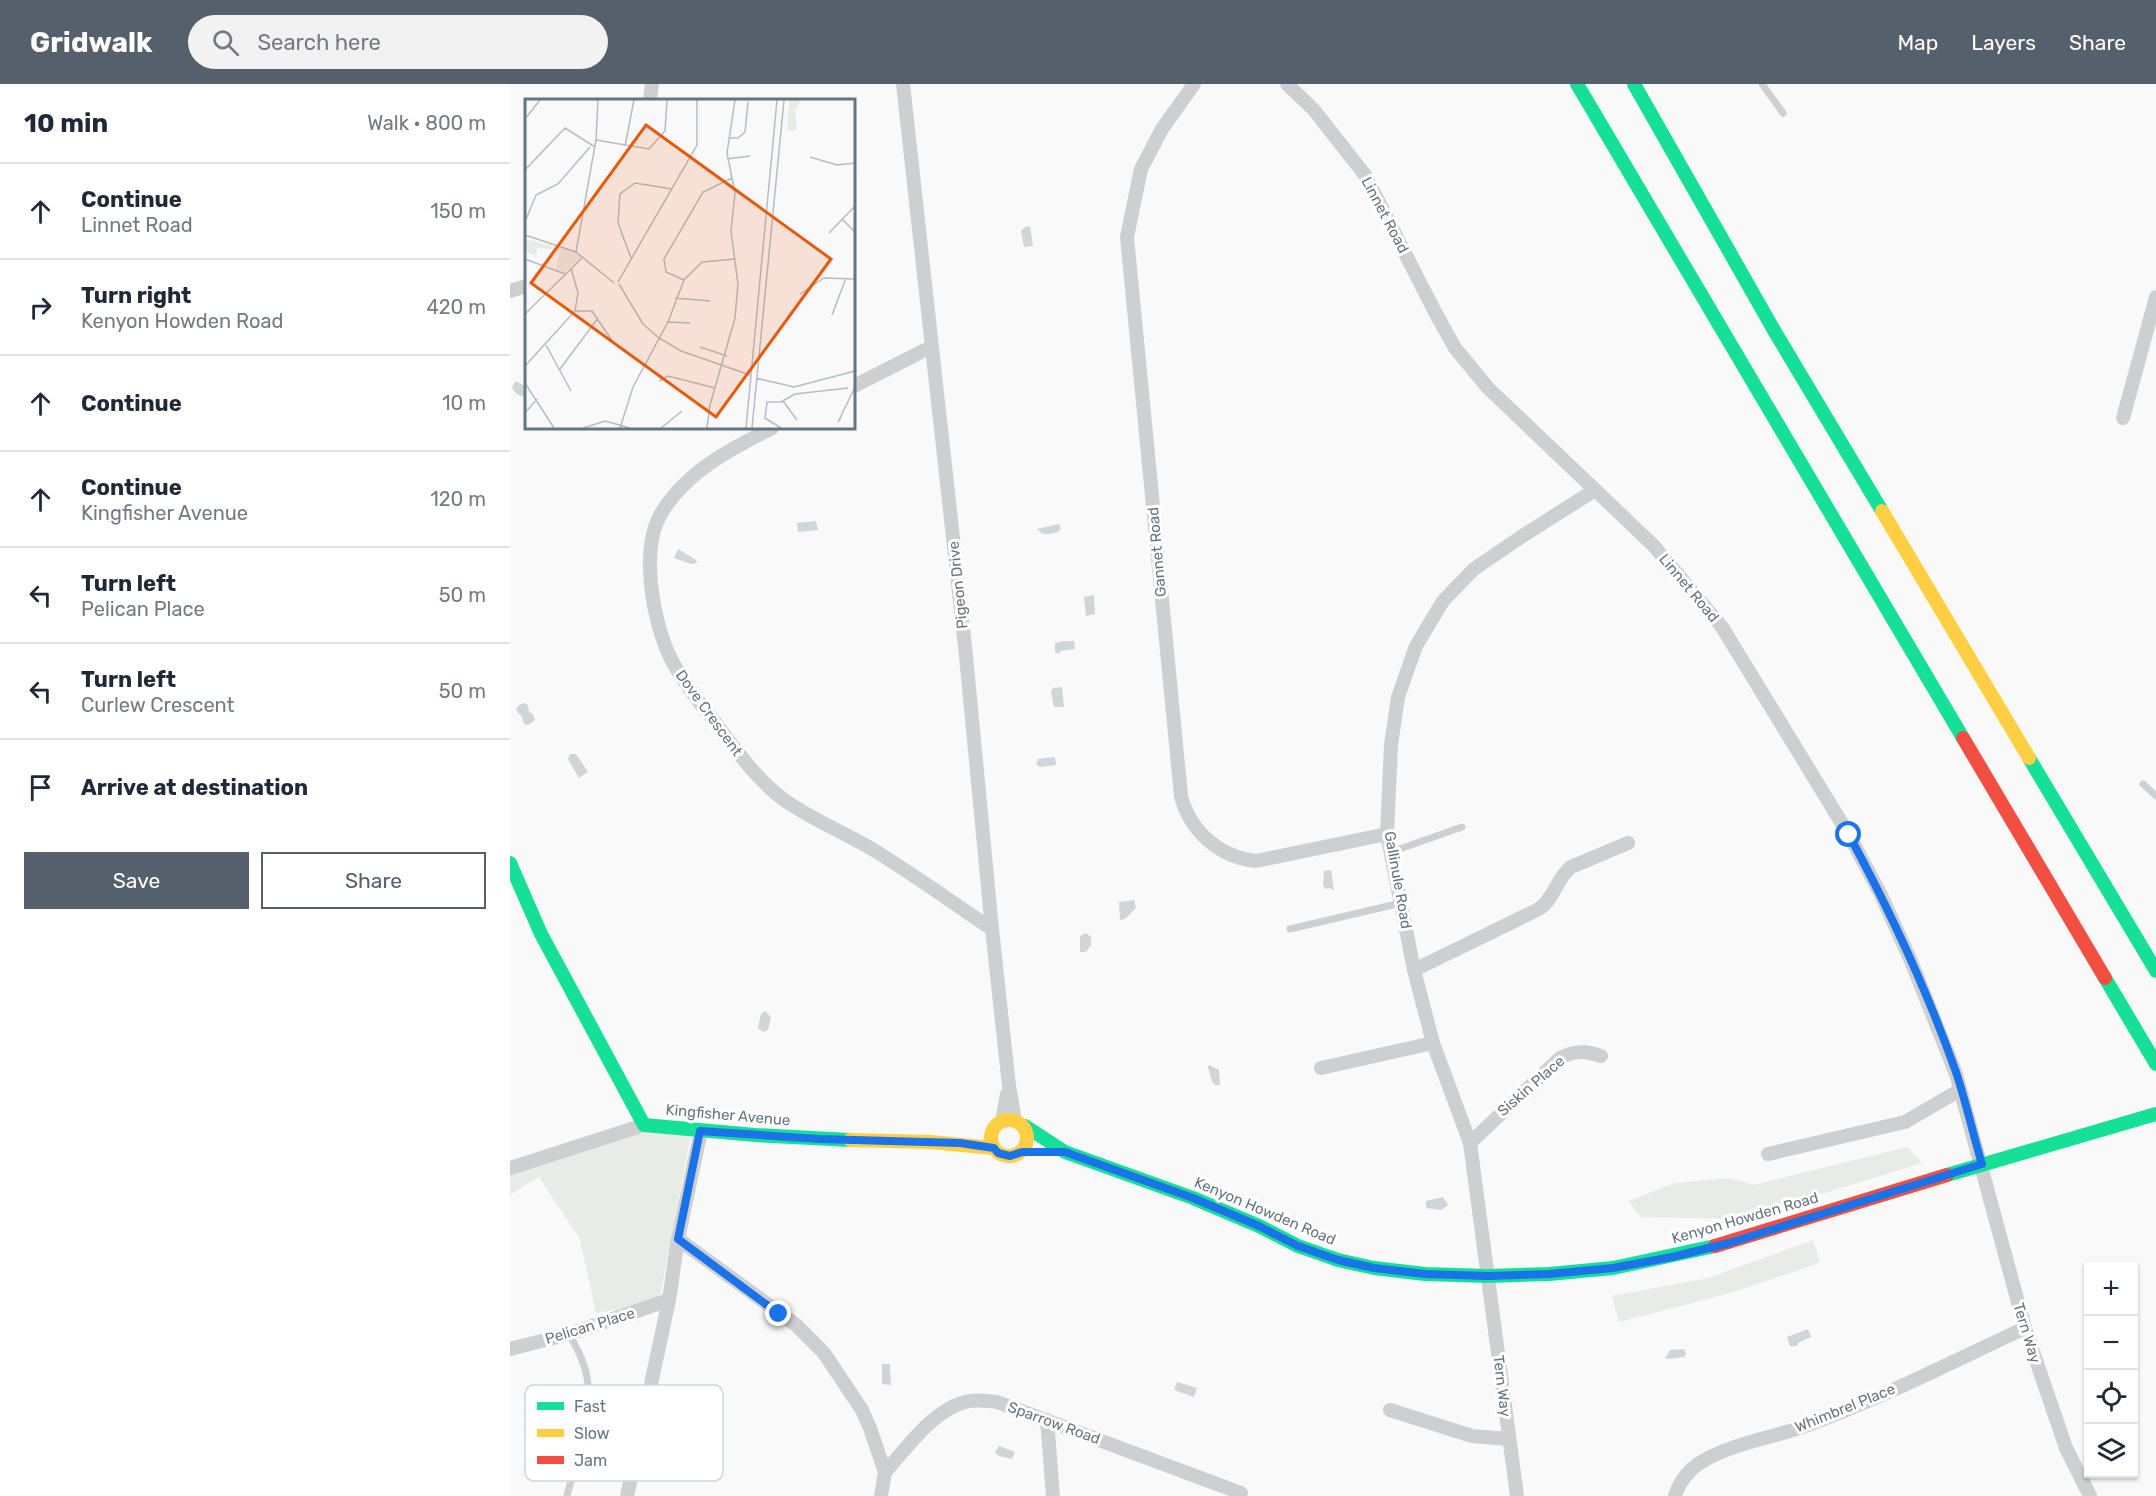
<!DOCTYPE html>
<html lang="en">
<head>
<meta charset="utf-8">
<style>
	body { margin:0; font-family:Rubik,sans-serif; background:#f2f2f3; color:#1f2937 }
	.controls { position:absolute; right:18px; bottom:18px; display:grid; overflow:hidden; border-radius:0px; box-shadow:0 2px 4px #0004 }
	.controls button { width:54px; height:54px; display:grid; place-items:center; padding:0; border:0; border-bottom:2px solid #e0e1e3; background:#fff; color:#1f2937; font:30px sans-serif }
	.stop { position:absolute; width:18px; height:18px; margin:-14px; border:4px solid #1a73e8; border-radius:50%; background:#fff }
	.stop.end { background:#1a73e8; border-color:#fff; box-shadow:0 2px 6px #0008 }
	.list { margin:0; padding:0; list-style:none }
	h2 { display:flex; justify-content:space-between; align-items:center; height:78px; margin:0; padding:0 24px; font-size:26px }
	h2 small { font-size:20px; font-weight:400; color:#747a83 }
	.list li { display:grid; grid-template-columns:39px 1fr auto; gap:18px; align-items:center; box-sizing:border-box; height:96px; padding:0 24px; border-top:2px solid #e0e1e3 }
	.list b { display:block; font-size:22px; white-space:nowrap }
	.list p { margin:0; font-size:20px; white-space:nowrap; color:#747a83 }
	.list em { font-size:20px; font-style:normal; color:#747a83 }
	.actions { display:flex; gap:12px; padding:18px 24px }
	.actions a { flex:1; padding:14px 0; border:2px solid #56606c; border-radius:0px; text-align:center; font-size:21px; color:#56606c }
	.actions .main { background:#56606c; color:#fff }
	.icon { flex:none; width:33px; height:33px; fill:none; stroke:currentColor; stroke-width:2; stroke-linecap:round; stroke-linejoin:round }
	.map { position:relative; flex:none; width:1646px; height:1412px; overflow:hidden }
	header { display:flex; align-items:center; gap:36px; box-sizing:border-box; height:84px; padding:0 30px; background:#56606c; color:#fff }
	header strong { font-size:28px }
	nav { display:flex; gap:33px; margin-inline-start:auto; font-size:21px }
	.search { width:420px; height:54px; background:#f2f2f3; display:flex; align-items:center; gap:15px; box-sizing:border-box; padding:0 21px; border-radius:33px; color:#747a83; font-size:22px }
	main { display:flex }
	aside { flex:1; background:#fff }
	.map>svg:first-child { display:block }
</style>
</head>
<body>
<header>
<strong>Gridwalk</strong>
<div class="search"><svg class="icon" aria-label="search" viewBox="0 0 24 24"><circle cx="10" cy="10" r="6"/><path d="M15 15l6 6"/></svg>Search here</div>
<nav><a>Map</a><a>Layers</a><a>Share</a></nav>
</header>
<main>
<aside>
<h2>10 min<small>Walk · 800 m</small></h2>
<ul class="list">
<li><svg class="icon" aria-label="ahead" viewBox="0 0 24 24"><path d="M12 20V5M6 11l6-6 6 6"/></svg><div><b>Continue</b><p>Linnet Road</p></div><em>150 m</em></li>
<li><svg class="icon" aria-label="right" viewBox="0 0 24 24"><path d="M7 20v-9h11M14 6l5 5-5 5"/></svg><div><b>Turn right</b><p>Kenyon Howden Road</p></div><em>420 m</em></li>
<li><svg class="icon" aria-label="ahead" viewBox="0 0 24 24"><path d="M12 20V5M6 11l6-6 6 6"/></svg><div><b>Continue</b></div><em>10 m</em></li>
<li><svg class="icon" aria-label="ahead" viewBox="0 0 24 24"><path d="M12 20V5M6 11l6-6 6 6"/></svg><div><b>Continue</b><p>Kingfisher Avenue</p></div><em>120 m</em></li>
<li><svg class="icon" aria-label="left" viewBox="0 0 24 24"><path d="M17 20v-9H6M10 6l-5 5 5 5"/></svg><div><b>Turn left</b><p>Pelican Place</p></div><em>50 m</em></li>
<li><svg class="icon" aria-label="left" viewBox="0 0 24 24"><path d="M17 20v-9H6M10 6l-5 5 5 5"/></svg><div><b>Turn left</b><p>Curlew Crescent</p></div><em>50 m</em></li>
<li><svg class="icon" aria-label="arrive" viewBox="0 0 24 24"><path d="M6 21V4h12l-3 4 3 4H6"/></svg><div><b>Arrive at destination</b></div></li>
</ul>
<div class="actions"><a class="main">Save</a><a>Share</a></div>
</aside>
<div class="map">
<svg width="1646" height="1412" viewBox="0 0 1646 1412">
	<rect width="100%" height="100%" fill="#f9f9f9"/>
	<g fill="#e8ebe6">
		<polygon points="124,1043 181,1050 149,1218 86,1229 70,1155 29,1093 0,1111 0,1090"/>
		<polygon points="1397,1063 1412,1079 1231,1135 1131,1133 1118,1117 1165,1099 1220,1094 1244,1101"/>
		<polygon points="1303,1156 1310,1179 1224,1208 1109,1238 1102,1212 1198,1194"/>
	</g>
	<g fill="#ced6d9">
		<polygon points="520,142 523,162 514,163 511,147 515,143"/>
		<path d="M6,297L16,303V313C9,312 5,310 2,303Z"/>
		<polygon points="306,437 308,446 288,448 287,439"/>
		<path d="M549,440L551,444L548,448C539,450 534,453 527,445Z"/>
		<polygon points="168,465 186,476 187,479 181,480 164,474"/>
		<polygon points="584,511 585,530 576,532 574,513"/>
		<polygon points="554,557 564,557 565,565 551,567 549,570 545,568 545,559"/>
		<polygon points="552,603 554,623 544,623 541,608 543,604"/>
		<polygon points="14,619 18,621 19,628 23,630 25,636 18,641 14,640 12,633 6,626 9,621"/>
		<polygon points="60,670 66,670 78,688 69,694 58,675"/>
		<polygon points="545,673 546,681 530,683 526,680 528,675"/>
		<polygon points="821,786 824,807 820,804 815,805 813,800 814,787"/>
		<polygon points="624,816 626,824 615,835 610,836 609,818"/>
		<polygon points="576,849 581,853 581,861 576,868 570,868 570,852"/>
		<polygon points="255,927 261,933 258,946 253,948 248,944 251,930"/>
		<polygon points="699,981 709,986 710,1001 705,1001 702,998 698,983"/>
		<polygon points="933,1113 938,1121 931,1126 916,1124 916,1117"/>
		<polygon points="1298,1245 1301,1253 1288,1259 1287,1262 1280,1262 1277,1253"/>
		<polygon points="1174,1265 1176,1270 1174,1273 1159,1275 1155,1274 1160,1266"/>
		<polygon points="372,1280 380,1280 381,1301 372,1300"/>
		<polygon points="667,1298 687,1304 684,1313 664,1306"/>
		<polygon points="489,1362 505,1368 502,1375 489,1372 485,1368"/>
	</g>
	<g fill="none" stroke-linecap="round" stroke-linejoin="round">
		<g stroke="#cecfd0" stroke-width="7">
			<polyline points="1252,0 1273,29"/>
			<polyline points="1633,700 1646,712"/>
			<polyline points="881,768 952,743"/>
			<polyline points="780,845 891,819"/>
			<path d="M57,1412C66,1377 84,1329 77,1293C74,1277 67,1264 59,1250"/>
		</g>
		<g stroke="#cecfd0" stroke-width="14">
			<polyline points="393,0 456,572 482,845 499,1002 505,1037"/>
			<path d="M684,0L652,45L631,85L617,153L671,712C680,747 709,773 746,777L877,750"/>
			<polyline points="777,0 804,26 855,91 925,228 945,264 978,304 1144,462 1212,543 1339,751 1371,811 1401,877 1446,990 1515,1244 1556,1364 1580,1412"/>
			<polyline points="140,16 142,0"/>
			<polyline points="0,207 16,202"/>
			<polyline points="344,302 421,263"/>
			<polyline points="1613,334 1646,213"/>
			<path d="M262,344C221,365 177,387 152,428C129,465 143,540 162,577C173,598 187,615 201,633C223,662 244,693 273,715C299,734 329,746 357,762C399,787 440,817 482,845"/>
			<path d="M904,886L1029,825C1045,814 1046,795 1061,783L1118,759"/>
			<polyline points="811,984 923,959"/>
			<polyline points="492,1037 497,1010"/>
			<path d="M960,1059L1050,974C1066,966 1075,967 1091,972"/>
			<polyline points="1258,1070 1395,1038 1450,1006"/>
			<polyline points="0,1084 134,1041"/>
			<polyline points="168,1155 286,1241 314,1269 352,1326 360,1344 375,1388 371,1412"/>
			<polyline points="0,1265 59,1250 159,1216"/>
			<polyline points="880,1326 962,1352 999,1355"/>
			<polyline points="537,1336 543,1412"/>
			<path d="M375,1388C397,1364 422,1327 455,1318C466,1315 476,1317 487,1318L731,1409"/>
			<polyline points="117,1412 159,1216 168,1155 191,1047"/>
			<polyline points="1007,1412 960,1059 923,959 904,886 877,750 881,661 888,613 906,562 933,517 964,485 1014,451 1085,406"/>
			<path d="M1165,1412C1169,1398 1180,1384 1193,1377C1223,1359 1267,1353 1301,1340C1374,1313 1444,1277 1515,1244"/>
		</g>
		<g stroke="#16e098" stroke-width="14">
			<polyline points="1067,0 1453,654"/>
			<polyline points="1124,0 1265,248 1372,427"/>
			<polyline points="1519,674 1646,887"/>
			<polyline points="0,779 31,850 134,1041 245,1051 340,1056"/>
			<polyline points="1595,894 1646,980"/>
			<polyline points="515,1042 555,1068 683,1114 749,1142 788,1162 828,1176 864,1184 915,1190 978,1192 1039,1190 1103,1184 1205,1162"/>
			<polyline points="1437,1091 1646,1030"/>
		</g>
		<g stroke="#ffcf43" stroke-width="14">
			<polyline points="1372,427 1519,674"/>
			<circle cx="499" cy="1054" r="18"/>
			<polyline points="340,1056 420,1058 484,1064"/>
		</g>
		<g stroke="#f24e42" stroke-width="14">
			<polyline points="1453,654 1595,894"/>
			<polyline points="1205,1162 1437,1091"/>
		</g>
	</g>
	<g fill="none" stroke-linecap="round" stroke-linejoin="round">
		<path stroke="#1a73e8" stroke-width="8" d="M269,1230L168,1155L190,1047L309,1055L450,1059L484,1064L488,1069L500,1072L512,1068H555L683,1114L749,1142L788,1162L828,1176L864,1184L915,1190L978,1192L1039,1190L1103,1184L1162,1173L1219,1159L1472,1080C1463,1050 1456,1018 1446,988C1417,906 1380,827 1339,751"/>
	</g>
	<g text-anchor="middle" stroke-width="6" stroke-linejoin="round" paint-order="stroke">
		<g font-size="15" fill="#657683" stroke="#fff">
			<text transform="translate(875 131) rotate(62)" y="5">Linnet Road</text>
			<text transform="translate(647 468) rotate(-95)" y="5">Gannet Road</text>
			<text transform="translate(448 501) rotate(-96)" y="5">Pigeon Drive</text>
			<text transform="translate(1179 504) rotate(50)" y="5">Linnet Road</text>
			<text transform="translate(199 629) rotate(54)" y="5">Dove Crescent</text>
			<text transform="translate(888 796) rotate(80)" y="5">Gallinule Road</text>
			<text transform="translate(1021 1002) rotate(-41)" y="5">Siskin Place</text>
			<text transform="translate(218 1031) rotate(5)" y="5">Kingfisher Avenue</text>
			<text transform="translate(755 1127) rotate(23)" y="5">Kenyon Howden Road</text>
			<text transform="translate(1235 1134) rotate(-16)" y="5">Kenyon Howden Road</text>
			<text transform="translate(80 1242) rotate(-17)" y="5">Pelican Place</text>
			<text transform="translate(1517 1249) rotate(73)" y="5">Tern Way</text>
			<text transform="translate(992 1302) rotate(83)" y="5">Tern Way</text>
			<text transform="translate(1335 1324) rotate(-22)" y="5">Whimbrel Place</text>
			<text transform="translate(544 1339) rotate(20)" y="5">Sparrow Road</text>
		</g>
	</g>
	<g transform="translate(15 15)">
		<rect width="330" height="330" fill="#f9f9f9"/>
		<path d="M264,1H276L270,12L272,31L262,32ZM5,141L50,153L56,158L39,174L31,171L35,151L12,149L11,157L0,153V142Z" fill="#e8ebe6"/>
		<path fill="none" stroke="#b5bdc3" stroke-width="1.5" d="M0,20L15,1M205,39H213L220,33L223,3M71,41L124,50L140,32L142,1M100,47L109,1M285,58L312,66L330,64M202,60L225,57M0,71L40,29L70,48M317,120L330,133M0,123L11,96L33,85L65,48M304,134L330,107M0,136L51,153L89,184M51,153L71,41L73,1M106,159L93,124L95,95L110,84L147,90M0,160L40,175M159,181L141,173L139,160L178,93L207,79M93,183L172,46V1M94,185L118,225L134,239L156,252L225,276M275,195L299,179L330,180M150,199L185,202M50,212H67L88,243M0,215L57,159M307,216L321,179M143,223L165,224M21,246L46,292M175,248L202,257M0,267L50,212L53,194L46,169M35,270L73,219M231,279L269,288L330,272M134,282L143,277L190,289M0,284L29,329M258,302L272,321M0,314L12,300M316,318L313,323L330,288M58,329L80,322L105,329M95,329L108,288L143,223L159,181L177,163L210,160M136,329L157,312M182,329L185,306L210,219L213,185L206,132L210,94L202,54L210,1M221,329L252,1M227,329L259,1M256,329L240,319L242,303H256L270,295L323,289"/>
		<path fill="#e8590c" fill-opacity="0.15" stroke="#e8590c" stroke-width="3" d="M121,26L306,160L191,318L6,184Z"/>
		<rect width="330" height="330" fill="none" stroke="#657683" stroke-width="3"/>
	</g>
	<rect x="15" y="1301" width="198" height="96" rx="9" fill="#fff" stroke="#d1d6da" stroke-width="1.5"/>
	<rect x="27" y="1318" width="27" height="8" fill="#16e098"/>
	<rect x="27" y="1345" width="27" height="8" fill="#ffcf43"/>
	<rect x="27" y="1372" width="27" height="8" fill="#f24e42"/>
	<g font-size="16" fill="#657683">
		<text x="64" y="1328">Fast</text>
		<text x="64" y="1355">Slow</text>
		<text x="64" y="1382">Jam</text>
	</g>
</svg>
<div class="controls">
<button>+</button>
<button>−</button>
<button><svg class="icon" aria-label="locate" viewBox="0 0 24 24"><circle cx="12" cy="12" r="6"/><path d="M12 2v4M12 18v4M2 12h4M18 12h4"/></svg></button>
<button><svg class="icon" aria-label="layers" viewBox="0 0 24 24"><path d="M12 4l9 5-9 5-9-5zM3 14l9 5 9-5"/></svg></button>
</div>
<div class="stop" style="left:1339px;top:751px"></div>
<div class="stop end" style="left:269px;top:1230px"></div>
</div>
</main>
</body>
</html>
